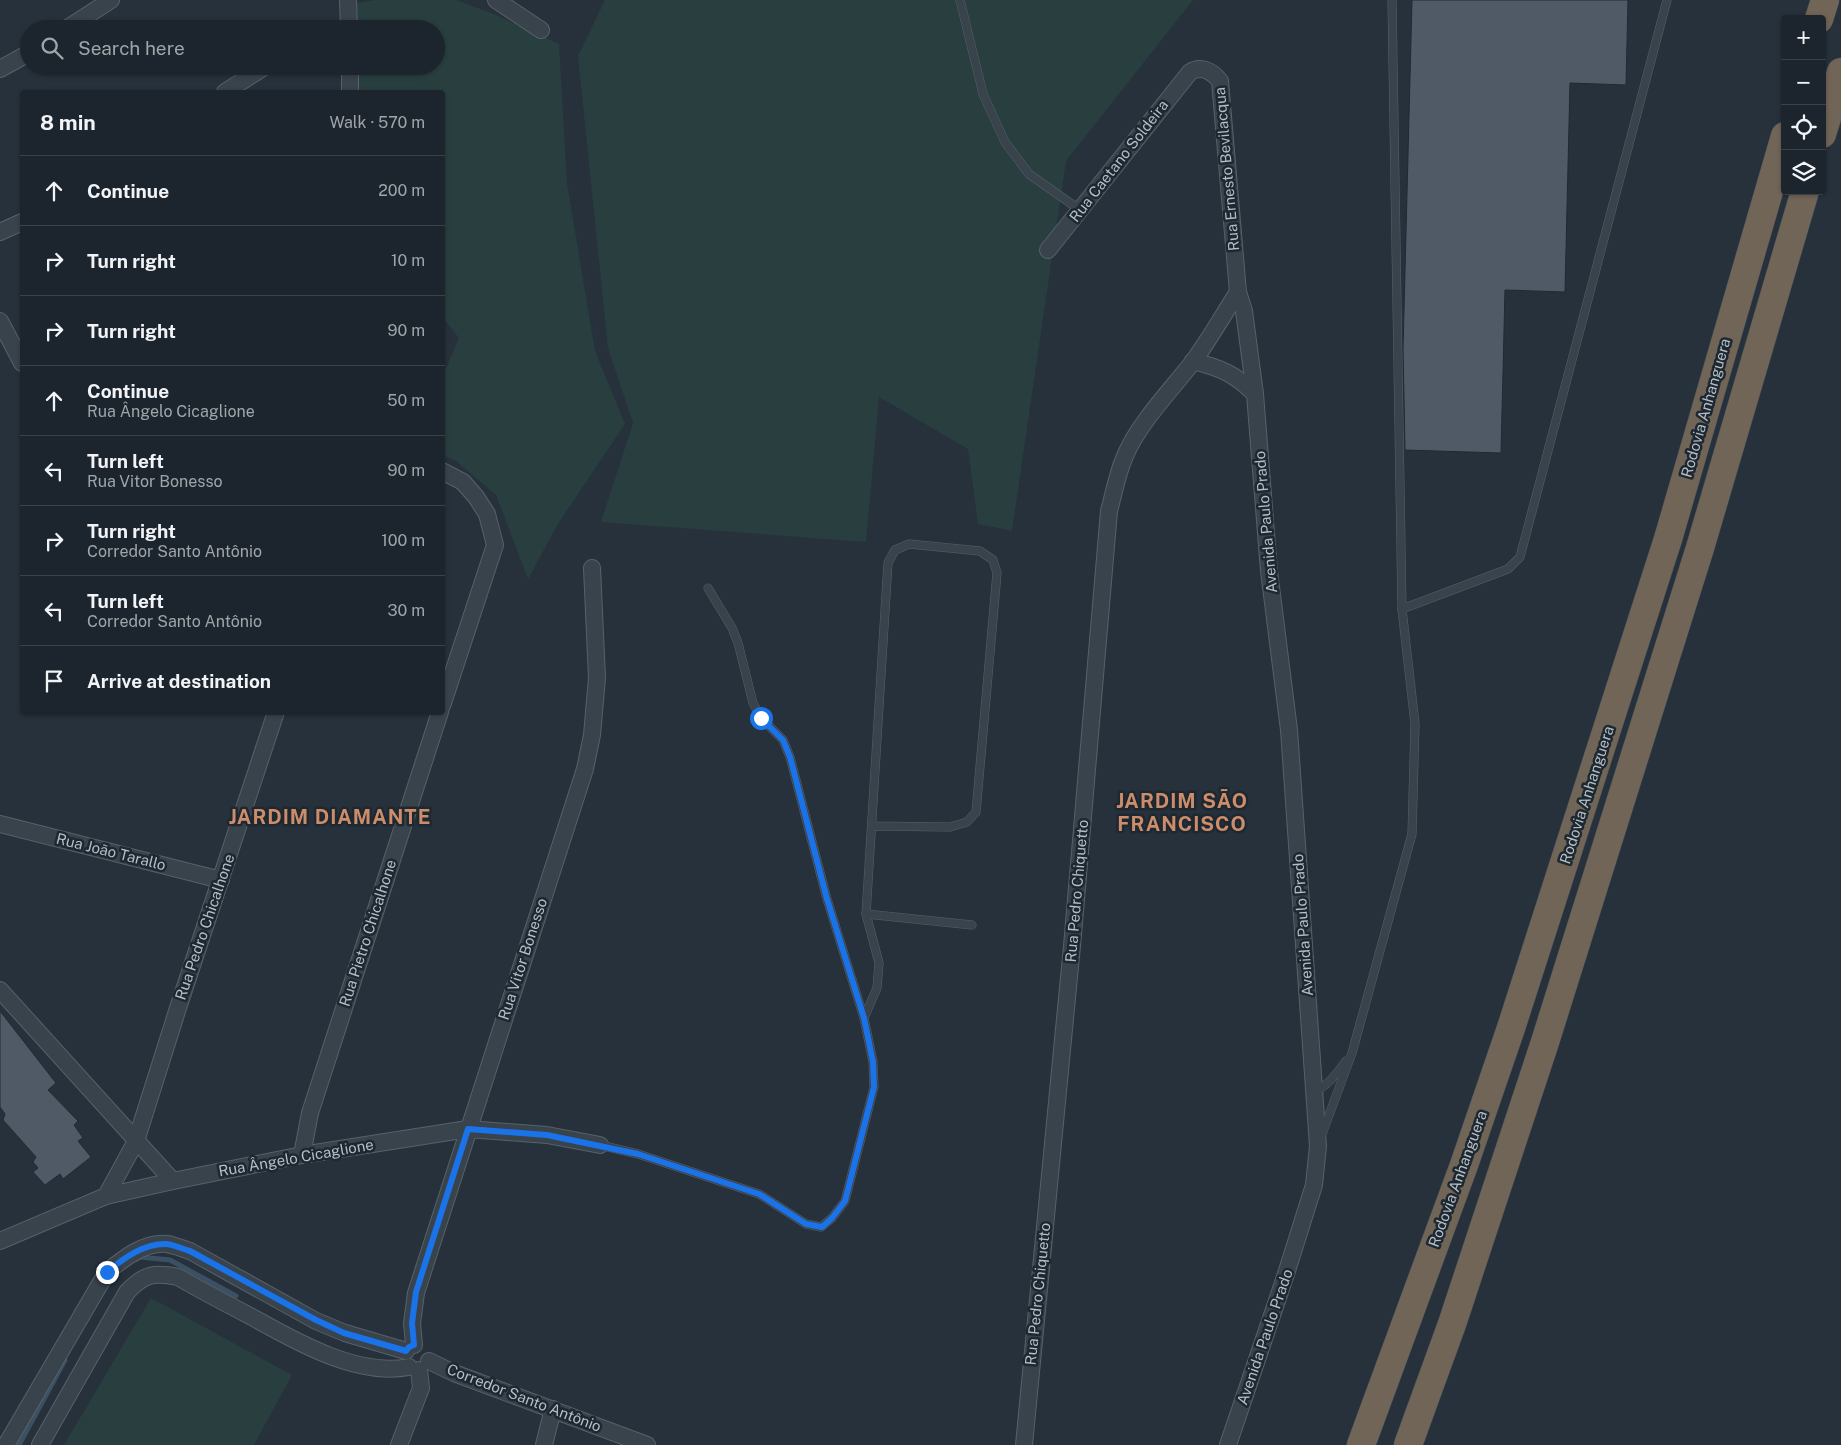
<!DOCTYPE html>
<html lang="en">
<head>
<meta charset="utf-8">
<style>
	body { margin:0; font-family:"Public Sans",sans-serif; background:#252d35; color:#f1f3f6 }
	.controls { position:absolute; right:15px; top:15px; display:grid; overflow:hidden; border-radius:5px; box-shadow:0 1px 4px #0004 }
	.controls button { width:45px; height:45px; display:grid; place-items:center; padding:0; border:0; border-bottom:1px solid #3a4249; background:#1c252d; color:#f1f3f6; font:25px sans-serif }
	.stop { position:absolute; width:15px; height:15px; margin:-11px; border:4px solid #1a73e8; border-radius:50%; background:#fff }
	.stop.end { background:#1a73e8; border-color:#fff; box-shadow:0 1px 5px #0008 }
	.list { margin:0; padding:0; list-style:none }
	h2 { display:flex; justify-content:space-between; align-items:center; height:65px; margin:0; padding:0 20px; font-size:21px }
	h2 small { font-size:16px; font-weight:400; color:#a0a5aa }
	.list li { display:grid; grid-template-columns:32px 1fr auto; gap:15px; align-items:center; box-sizing:border-box; height:70px; padding:0 20px; border-top:1px solid #3a4249 }
	.list b { display:block; font-size:19px; white-space:nowrap }
	.list p { margin:0; font-size:16px; white-space:nowrap; color:#a0a5aa }
	.list em { font-size:16px; font-style:normal; color:#a0a5aa }
	.icon { flex:none; width:28px; height:28px; fill:none; stroke:currentColor; stroke-width:2; stroke-linecap:round; stroke-linejoin:round }
	.map { position:relative; flex:none; width:1841px; height:1445px; overflow:hidden }
	.search { position:absolute; background:#1c252d; box-shadow:0 1px 4px #0004; left:20px; top:20px; width:425px; height:55px; display:flex; align-items:center; gap:12px; box-sizing:border-box; padding:0 18px; border-radius:28px; color:#a0a5aa; font-size:19px }
	.panel { position:absolute; background:#1c252d; box-shadow:0 1px 4px #0004; left:20px; top:90px; width:425px; height:625px; border-radius:5px }
	.map>svg:first-child { display:block }
</style>
</head>
<body>
<div class="map">
<svg width="1841" height="1445" viewBox="0 0 1841 1445">
	<rect width="100%" height="100%" fill="#26313c"/>
	<g fill="#293e3e">
		<polygon points="375,0 456,0 494,14 559,44 567,183 595,351 625,424 558,524 528,579 496,495 456,461 443,455 443,375 459,338 443,318 442,92 353,92 354,66 436,66 436,29 356,29 357,3"/>
		<polygon points="605,0 1193,0 1066,161 1012,531 978,524 968,449 879,397 866,542 601,522 633,423 608,348 578,56"/>
		<polygon points="151,1298 292,1375 254,1445 64,1445"/>
	</g>
	<g fill="none" stroke-linecap="round" stroke-linejoin="round">
		<g stroke="#3c5064" stroke-width="5">
			<polyline points="137,1259 140,1257 170,1260 236,1296"/>
			<polyline points="19,1445 65,1360"/>
		</g>
	</g>
	<g fill="#4f5a66" stroke="#202a33">
		<polygon points="1412,0 1628,0 1626,85 1570,83 1565,292 1505,290 1501,453 1405,450 1403,349"/>
		<polygon points="0,1011 56,1083 48,1090 78,1121 74,1125 83,1138 78,1141 91,1157 63,1179 60,1174 45,1185 33,1172 38,1168 33,1162 36,1157 3,1120 5,1114 0,1107"/>
	</g>
	<g fill="none" stroke-linecap="round" stroke-linejoin="round">
		<g stroke="#57616a" stroke-width="9">
			<g id="service">
				<polyline points="960,0 983,94 1005,142 1029,174 1080,210"/>
				<polyline points="1402,609 1508,569 1520,557 1667,0"/>
				<polyline points="866,914 972,925"/>
				<polyline points="864,1018 877,988 879,963 866,914 888,563 895,550 909,544 980,551 993,560 997,573 976,812 967,822 950,827 872,826"/>
				<path d="M1315,1091C1329,1085 1337,1073 1346,1061"/>
				<polyline points="1322,1134 1352,1053 1412,834 1415,724 1402,609 1392,0"/>
				<polyline points="600,1145 638,1154 759,1194 806,1224 821,1227 832,1218 845,1201 874,1087 873,1062 864,1018 827,899 790,757 783,740 761,718 753,703 738,643 732,628 708,588"/>
			</g>
		</g>
		<g stroke="#57616a" stroke-width="18">
			<g id="minor">
				<polyline points="348,0 349,29"/>
				<polyline points="496,0 541,30"/>
				<polyline points="66,29 111,0"/>
				<polyline points="350,66 350,92"/>
				<polyline points="0,69 29,53"/>
				<polyline points="225,92 266,66"/>
				<polyline points="0,232 22,222"/>
				<path d="M1048,250L1190,72C1201,65 1212,71 1220,81L1238,292L1244,311L1255,394L1269,571L1289,730L1318,1146L1314,1185L1286,1274L1228,1445"/>
				<polyline points="0,321 22,363"/>
				<path d="M1193,361C1221,368 1235,374 1255,394"/>
				<polyline points="442,471 463,482 476,497 487,514 495,545 442,706"/>
				<polyline points="0,824 221,880"/>
				<polyline points="0,990 173,1181"/>
				<polyline points="302,1155 310,1113 440,712"/>
				<polyline points="106,1196 136,1141 178,1008 276,712"/>
				<polyline points="0,1241 106,1196 173,1181 302,1155 468,1129 547,1135 600,1145"/>
				<polyline points="414,1345 412,1323 416,1293 585,769 592,735 597,678 592,568"/>
				<polyline points="429,1361 454,1373 647,1445"/>
				<path d="M6,1445L107,1272C124,1258 144,1242 167,1244C174,1245 183,1249 190,1251L316,1321L345,1333L406,1351"/>
				<path d="M40,1445L127,1292C144,1274 154,1272 178,1277C202,1291 227,1304 252,1317C295,1341 357,1377 409,1367"/>
				<polyline points="399,1445 421,1388 419,1370"/>
				<polyline points="544,1445 553,1409"/>
				<path d="M1024,1445L1072,946L1109,511C1114,493 1117,474 1125,456C1138,424 1171,390 1192,363C1209,340 1223,315 1238,292"/>
			</g>
		</g>
		<g stroke="#444e57" stroke-width="29">
			<g id="motorway">
				<polyline points="1819,19 1825,0"/>
				<polyline points="1822,134 1841,72"/>
				<polyline points="1361,1445 1464,1165 1511,1028 1668,539 1785,136"/>
				<polyline points="1408,1445 1452,1324 1545,1042 1700,548 1805,191"/>
			</g>
		</g>
		<use href="#service" stroke="#39434c" stroke-width="8"/>
		<use href="#minor" stroke="#39434c" stroke-width="16"/>
		<use href="#motorway" stroke="#716557" stroke-width="28"/>
	</g>
	<g fill="none" stroke-linecap="round" stroke-linejoin="round">
		<path stroke="#1a73e8" stroke-width="6" d="M107,1272C124,1258 144,1243 167,1244C174,1245 183,1249 190,1251L316,1320L344,1333L406,1351L409,1347L414,1345L412,1323L416,1292L468,1129L547,1135L638,1154L759,1194L806,1224L822,1227L832,1218L845,1201L874,1087L873,1062L864,1018L827,899L790,757L783,740L761,718"/>
	</g>
	<g text-anchor="middle" stroke-width="5" stroke-linejoin="round" paint-order="stroke">
		<g font-size="15" fill="#b5bec7" stroke="#1e2831">
			<text transform="translate(1119 161) rotate(-52)" y="5">Rua Caetano Soldeira</text>
			<text transform="translate(1227 169) rotate(-95)" y="5">Rua Ernesto Bevilacqua</text>
			<text transform="translate(1706 408) rotate(-74)" y="5">Rodovia Anhanguera</text>
			<text transform="translate(1266 522) rotate(-95)" y="5">Avenida Paulo Prado</text>
			<text transform="translate(1587 795) rotate(-72)" y="5">Rodovia Anhanguera</text>
			<text transform="translate(111 852) rotate(14)" y="5">Rua João Tarallo</text>
			<text transform="translate(1077 891) rotate(-85)" y="5">Rua Pedro Chiquetto</text>
			<text transform="translate(1303 925) rotate(-94)" y="5">Avenida Paulo Prado</text>
			<text transform="translate(205 927) rotate(-71)" y="5">Rua Pedro Chicalhone</text>
			<text transform="translate(368 933) rotate(-72)" y="5">Rua Pietro Chicalhone</text>
			<text transform="translate(523 959) rotate(-72)" y="5">Rua Vitor Bonesso</text>
			<text transform="translate(296 1158) rotate(-10)" y="5">Rua Ângelo Cicaglione</text>
			<text transform="translate(1458 1179) rotate(-70)" y="5">Rodovia Anhanguera</text>
			<text transform="translate(1038 1294) rotate(-84)" y="5">Rua Pedro Chiquetto</text>
			<text transform="translate(1265 1337) rotate(-71)" y="5">Avenida Paulo Prado</text>
			<text transform="translate(524 1398) rotate(21)" y="5">Corredor Santo Antônio</text>
		</g>
		<g font-size="20" font-weight="bold" letter-spacing="1" fill="#cd8d6b" stroke="#1e2831">
			<text x="1182" y="808">JARDIM SÃO<tspan x="1182" dy="23">FRANCISCO</tspan></text>
			<text x="330" y="824">JARDIM DIAMANTE</text>
		</g>
	</g>
</svg>
<div class="controls">
<button>+</button>
<button>−</button>
<button><svg class="icon" aria-label="locate" viewBox="0 0 24 24"><circle cx="12" cy="12" r="6"/><path d="M12 2v4M12 18v4M2 12h4M18 12h4"/></svg></button>
<button><svg class="icon" aria-label="layers" viewBox="0 0 24 24"><path d="M12 4l9 5-9 5-9-5zM3 14l9 5 9-5"/></svg></button>
</div>
<div class="stop" style="left:761px;top:718px"></div>
<div class="stop end" style="left:107px;top:1272px"></div>
<div class="search"><svg class="icon" aria-label="search" viewBox="0 0 24 24"><circle cx="10" cy="10" r="6"/><path d="M15 15l6 6"/></svg>Search here</div>
<section class="panel">
<h2>8 min<small>Walk · 570 m</small></h2>
<ul class="list">
<li><svg class="icon" aria-label="ahead" viewBox="0 0 24 24"><path d="M12 20V5M6 11l6-6 6 6"/></svg><div><b>Continue</b></div><em>200 m</em></li>
<li><svg class="icon" aria-label="right" viewBox="0 0 24 24"><path d="M7 20v-9h11M14 6l5 5-5 5"/></svg><div><b>Turn right</b></div><em>10 m</em></li>
<li><svg class="icon" aria-label="right" viewBox="0 0 24 24"><path d="M7 20v-9h11M14 6l5 5-5 5"/></svg><div><b>Turn right</b></div><em>90 m</em></li>
<li><svg class="icon" aria-label="ahead" viewBox="0 0 24 24"><path d="M12 20V5M6 11l6-6 6 6"/></svg><div><b>Continue</b><p>Rua Ângelo Cicaglione</p></div><em>50 m</em></li>
<li><svg class="icon" aria-label="left" viewBox="0 0 24 24"><path d="M17 20v-9H6M10 6l-5 5 5 5"/></svg><div><b>Turn left</b><p>Rua Vitor Bonesso</p></div><em>90 m</em></li>
<li><svg class="icon" aria-label="right" viewBox="0 0 24 24"><path d="M7 20v-9h11M14 6l5 5-5 5"/></svg><div><b>Turn right</b><p>Corredor Santo Antônio</p></div><em>100 m</em></li>
<li><svg class="icon" aria-label="left" viewBox="0 0 24 24"><path d="M17 20v-9H6M10 6l-5 5 5 5"/></svg><div><b>Turn left</b><p>Corredor Santo Antônio</p></div><em>30 m</em></li>
<li><svg class="icon" aria-label="arrive" viewBox="0 0 24 24"><path d="M6 21V4h12l-3 4 3 4H6"/></svg><div><b>Arrive at destination</b></div></li>
</ul>
</section>
</div>
</body>
</html>
